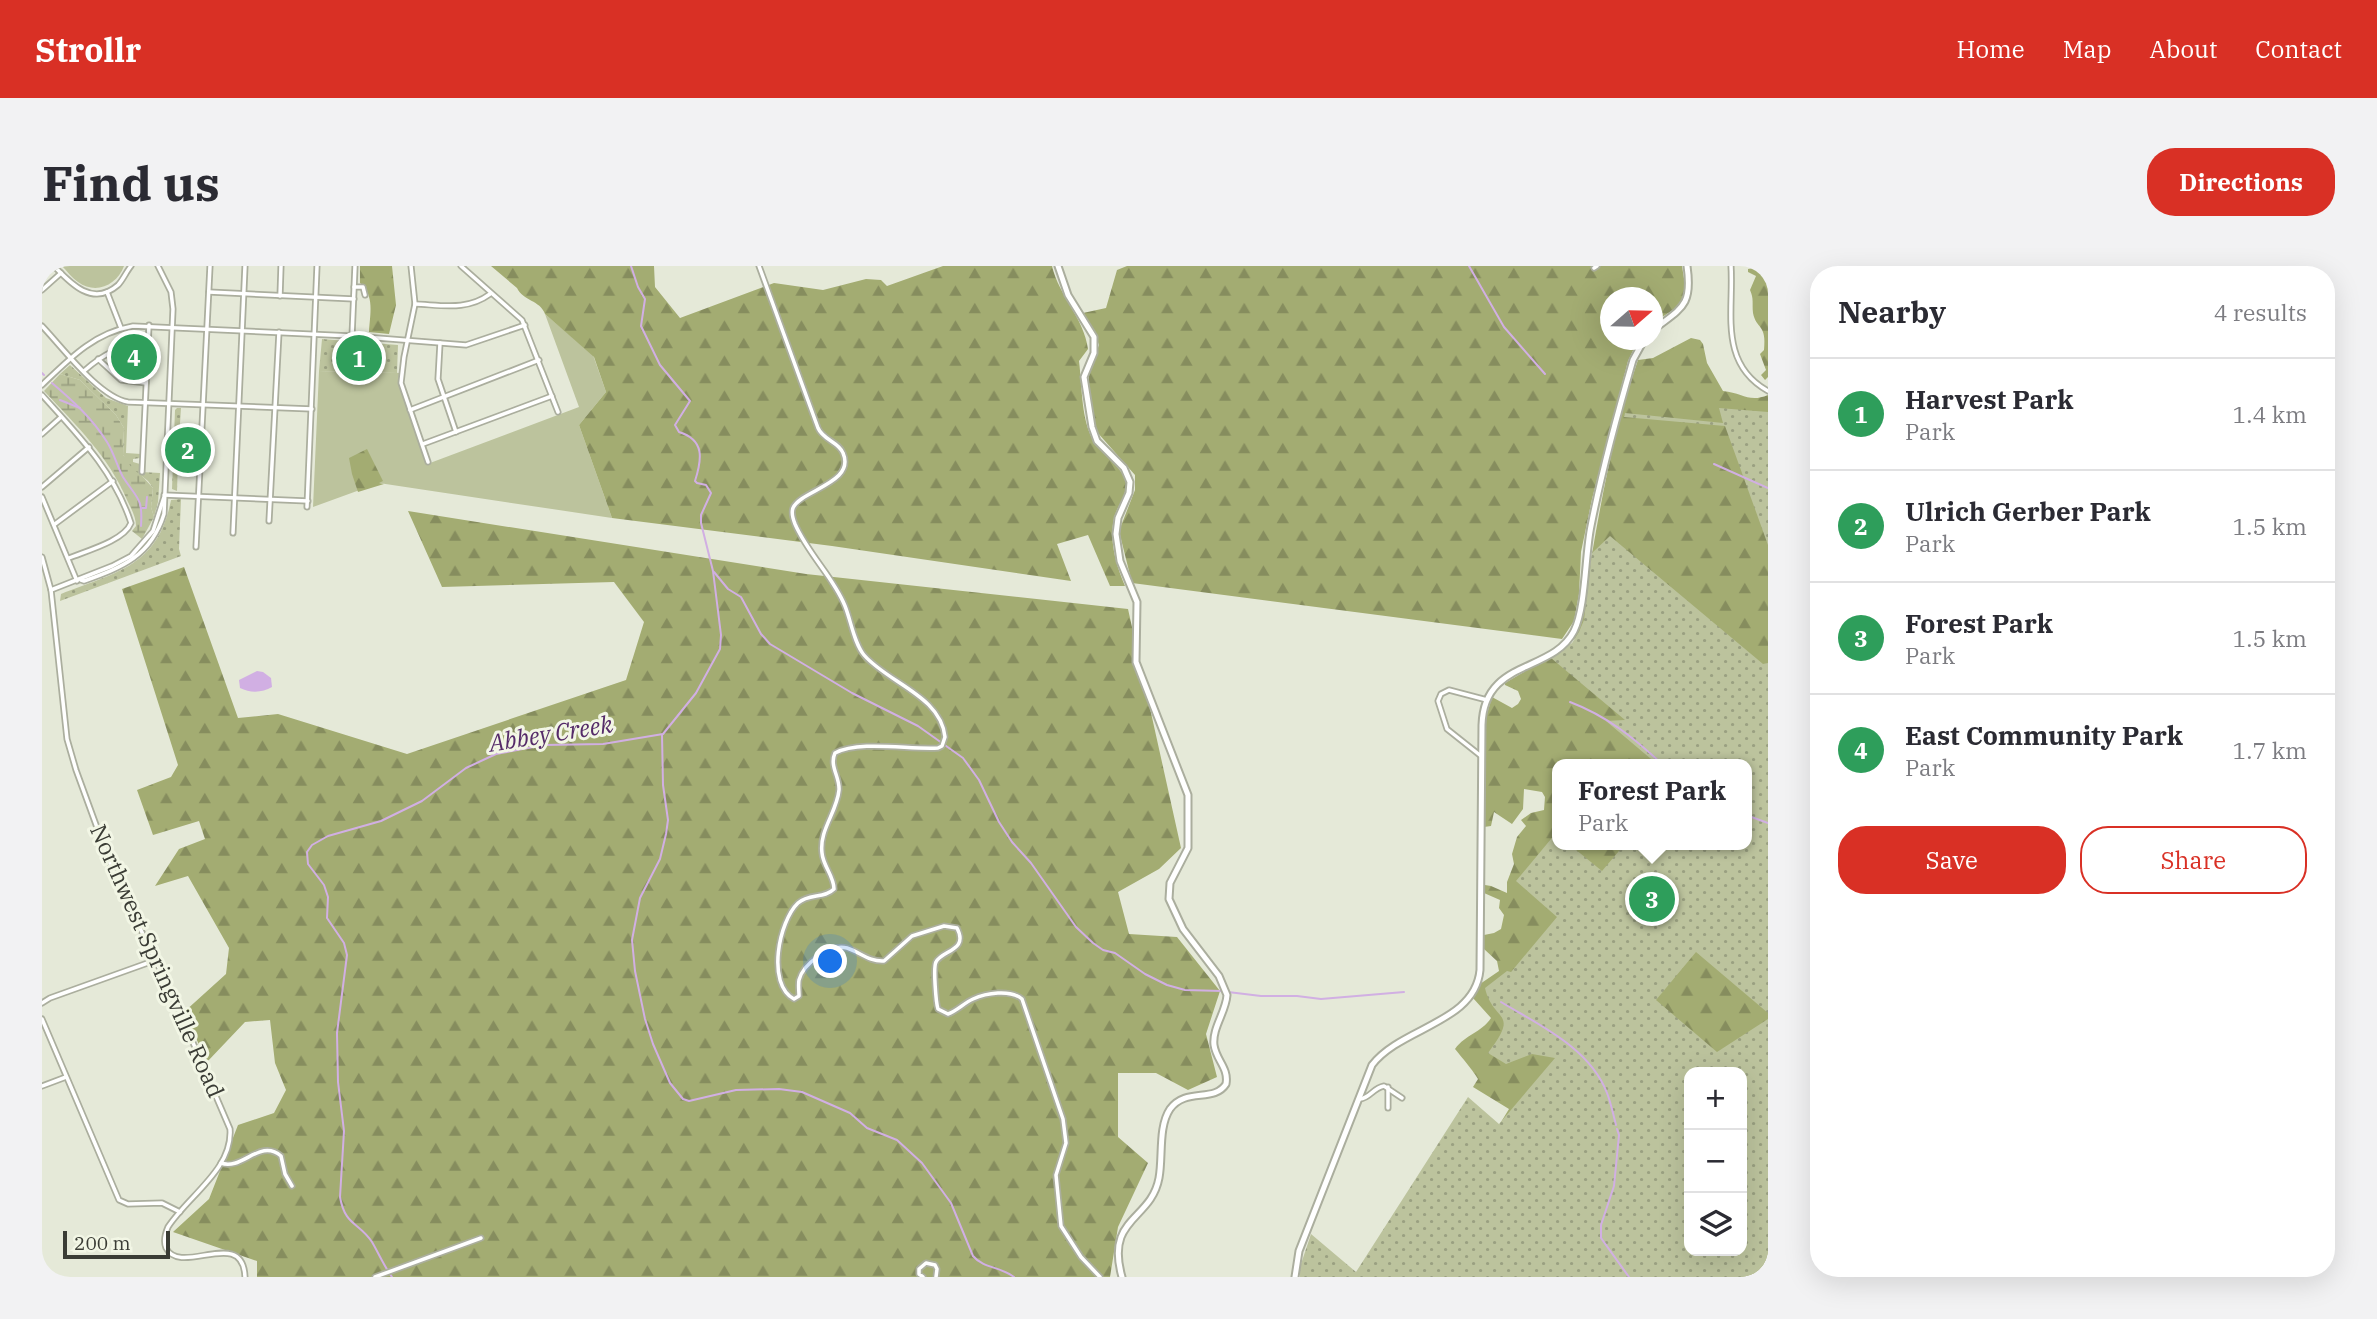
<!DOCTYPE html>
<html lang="en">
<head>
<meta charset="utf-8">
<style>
	body { margin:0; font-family:"IBM Plex Serif",serif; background:#f2f2f3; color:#2b2b33 }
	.controls { position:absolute; right:21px; bottom:21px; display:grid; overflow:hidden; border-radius:14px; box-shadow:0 7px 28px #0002 }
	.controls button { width:63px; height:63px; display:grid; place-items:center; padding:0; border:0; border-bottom:2px solid #e1e1e2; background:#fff; color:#2b2b33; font:35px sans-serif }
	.compass { position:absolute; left:1558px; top:21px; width:63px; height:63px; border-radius:50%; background:#fff; box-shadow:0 7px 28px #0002; rotate:70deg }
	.scale { position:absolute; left:21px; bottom:18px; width:107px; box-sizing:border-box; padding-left:7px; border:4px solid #3a3c35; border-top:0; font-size:19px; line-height:24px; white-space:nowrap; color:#3a3c35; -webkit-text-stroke:5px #f2f6e5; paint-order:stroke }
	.you { position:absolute; left:789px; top:696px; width:24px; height:24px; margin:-18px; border:5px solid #fff; border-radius:50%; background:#1a73e8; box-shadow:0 0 0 10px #1a73e833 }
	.badge { display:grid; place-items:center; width:46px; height:46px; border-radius:50%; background:#d93025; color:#fff; font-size:23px; font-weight:700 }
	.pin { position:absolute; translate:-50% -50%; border:4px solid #fff; box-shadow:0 2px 7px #0006 }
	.popup { position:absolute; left:1510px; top:493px; width:200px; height:91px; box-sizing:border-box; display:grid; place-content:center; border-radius:14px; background:#fff; filter:drop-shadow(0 2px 5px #0005); font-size:23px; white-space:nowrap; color:#7c7c81 }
	.popup b { font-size:26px; color:#2b2b33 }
	.popup::after { content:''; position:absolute; left:50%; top:100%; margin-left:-14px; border:14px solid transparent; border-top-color:#fff }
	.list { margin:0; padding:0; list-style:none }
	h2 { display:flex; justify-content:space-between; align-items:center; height:91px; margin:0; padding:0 28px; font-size:30px }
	h2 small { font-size:23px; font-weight:400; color:#7c7c81 }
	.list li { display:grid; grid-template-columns:46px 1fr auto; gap:21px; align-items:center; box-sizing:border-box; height:112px; padding:0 28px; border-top:2px solid #e1e1e2 }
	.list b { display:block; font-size:26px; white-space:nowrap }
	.list p { margin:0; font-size:23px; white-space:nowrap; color:#7c7c81 }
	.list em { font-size:23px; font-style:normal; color:#7c7c81 }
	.actions { display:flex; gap:14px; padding:21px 28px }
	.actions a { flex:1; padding:16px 0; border:2px solid #d93025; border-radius:28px; text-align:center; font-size:24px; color:#d93025 }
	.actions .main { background:#d93025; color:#fff }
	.icon { flex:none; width:38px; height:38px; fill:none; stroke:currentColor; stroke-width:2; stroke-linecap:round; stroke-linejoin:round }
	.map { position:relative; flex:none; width:1726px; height:1011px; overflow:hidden; border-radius:28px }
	header { display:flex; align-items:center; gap:42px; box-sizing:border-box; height:98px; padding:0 35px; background:#d93025; color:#fff }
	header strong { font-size:33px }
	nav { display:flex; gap:38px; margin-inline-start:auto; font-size:24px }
	.intro { display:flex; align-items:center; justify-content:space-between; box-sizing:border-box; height:168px; padding:0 42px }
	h1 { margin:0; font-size:49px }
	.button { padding:18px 32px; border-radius:28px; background:#d93025; color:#fff; font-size:24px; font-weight:700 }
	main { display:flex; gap:42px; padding:0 42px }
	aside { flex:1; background:#fff; border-radius:28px; box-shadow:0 7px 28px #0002 }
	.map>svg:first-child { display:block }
</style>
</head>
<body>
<header>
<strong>Strollr</strong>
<nav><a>Home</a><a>Map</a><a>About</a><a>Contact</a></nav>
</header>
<div class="intro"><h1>Find us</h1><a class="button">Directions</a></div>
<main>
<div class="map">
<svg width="1726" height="1011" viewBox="0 0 1726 1011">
	<defs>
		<pattern id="forest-firs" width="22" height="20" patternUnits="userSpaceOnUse" patternTransform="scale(1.75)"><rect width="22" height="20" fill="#a3ac72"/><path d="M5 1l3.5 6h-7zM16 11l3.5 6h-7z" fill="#868d5e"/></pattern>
		<pattern id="wetland-marsh" width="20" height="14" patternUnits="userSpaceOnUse" patternTransform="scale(1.75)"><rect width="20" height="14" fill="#bcc39d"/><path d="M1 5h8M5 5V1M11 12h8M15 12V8" fill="none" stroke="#9aa081"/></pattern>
		<pattern id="park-dots" width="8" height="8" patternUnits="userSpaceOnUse" patternTransform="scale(1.75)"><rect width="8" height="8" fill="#bcc39d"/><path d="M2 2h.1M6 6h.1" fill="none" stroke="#9aa081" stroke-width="1.8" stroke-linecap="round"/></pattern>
	</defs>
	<rect width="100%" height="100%" fill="#e5e9d8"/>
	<g fill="#bcc39d">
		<path d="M20,0H82C75,19 54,29 36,16C30,12 25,5 20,0Z"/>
		<polygon points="503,48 551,89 564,126 537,159 570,252 337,217 271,241 277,105 360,107 360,119 388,197 537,141"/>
	</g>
	<g fill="url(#forest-firs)" fill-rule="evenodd">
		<path d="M318,0H350L354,39L347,68L327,66C328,48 333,30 318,17Z"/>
		<path d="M449,0H612L613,21L638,52L732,17L781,24L824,13L839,14L845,20L901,0H1010C1017,30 1042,52 1046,83L1037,95C1040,119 1039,148 1049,170C1056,186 1082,201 1084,217C1085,230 1075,240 1072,252C1067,275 1074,299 1083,320H1068L1046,269L1015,278L1029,315L790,280L570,252L537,159L564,126L552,91L503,48C498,34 481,35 475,22Z"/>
		<polygon points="1085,0 1640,0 1643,19 1640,38 1611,57 1610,32 1568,32 1568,74 1596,74 1586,95 1550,233 1539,286 1537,328 1532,355 1520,373 1090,317 1077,265 1093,224 1093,209 1055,166 1046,122 1047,107 1057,79 1052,65 1041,47 1064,42 1075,4"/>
		<path d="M1726,0V111L1723,114L1719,109L1724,104L1718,88L1722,84C1725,58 1714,63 1711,47C1710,37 1712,33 1708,24L1714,10L1706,6V3Z"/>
		<path d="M1649,72L1658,74L1661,78L1665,97L1681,125C1701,127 1707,137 1726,129V401L1535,377L1532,372C1546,348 1545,315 1550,288C1561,224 1574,156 1596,94L1611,92Z"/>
		<polygon points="325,183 341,215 337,217 342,218 316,226 310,208 307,192"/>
		<polygon points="366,245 764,308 1086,343 1139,582 1117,603 1076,626 1087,668 1135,671 1178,725 1164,768 1175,811 1146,824 1114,807 1076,807 1076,871 1106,897 1076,961 1068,1011 215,1011 215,995 131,966 167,933 196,859 232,847 244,824 233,797 228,754 203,756 165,796 142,746 184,708 187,682 146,610 113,620 137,583 163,573 157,555 111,569 95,524 129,511 136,499 80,323 142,301 196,452 236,448 365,488 584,414 602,356 572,316 400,321"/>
		<path d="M1519,384L1526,391L1726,417V1011H1364L1467,843L1431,821L1436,813C1433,807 1418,789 1413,783C1424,768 1439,767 1449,752L1431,732L1438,718L1457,705L1455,695L1442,683V669L1452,667L1459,663L1462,649L1457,642L1458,634L1442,627L1443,619L1449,620L1465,627V616L1472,598L1470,588L1475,571L1484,560L1479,554L1489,547L1502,544L1503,531L1500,526L1482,523L1481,543L1470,558L1452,546L1449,560L1442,561L1444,451L1450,431L1470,442L1476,438L1479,433L1476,425L1463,419V417ZM1516,498H1704V579H1516ZM1647,806H1700V985H1647Z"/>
	</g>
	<path fill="url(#wetland-marsh)" d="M18,108L38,114L74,149L82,162L81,189L111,222L109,241L112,251L100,273L90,265L94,260C94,251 89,242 85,234C67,191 34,159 2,125Z"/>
	<g fill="url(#park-dots)" fill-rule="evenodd">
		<polygon points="280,73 356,79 355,107 277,105"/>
		<polygon points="28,99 64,132 86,140 84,187 99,188 98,192 91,193 91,196 98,198 99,206 118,207 116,236 112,251 109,241 111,222 106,215 90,202 81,189 82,162 74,149 38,114 18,108"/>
		<polygon points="135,142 139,142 137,173 156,174 155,195 136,195 135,225 130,223 133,144"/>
		<polygon points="1677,142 1726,146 1726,279 1683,160 1582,151 1583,147 1681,157"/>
		<path d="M139,233L137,283L139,290L18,335L19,328C74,306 116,301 129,234Z"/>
		<path d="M1568,270L1721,398L1726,397V747L1654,686L1614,734L1675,786L1726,753V1011H1258V1001L1269,968L1314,1006L1426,831L1457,858L1513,792L1490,788L1464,798L1446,787C1479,744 1451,757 1443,722L1465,705L1469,706L1515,651L1474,615L1514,567L1516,579H1528L1560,605L1582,579H1704V498H1615L1564,455L1583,454L1509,392L1530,377L1537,366L1542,354L1550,287ZM1647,806H1700V985H1647Z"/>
	</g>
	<path fill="#d1afe3" d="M215,405L221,406L229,412L230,421C220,427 208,427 198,422L197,414Z"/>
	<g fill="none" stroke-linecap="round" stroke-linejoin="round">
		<g stroke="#d1afe3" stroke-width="2">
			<polyline points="1427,0 1462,61 1503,108"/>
			<polyline points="0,107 2,109"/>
			<path d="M10,117C31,135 50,152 65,176C72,187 75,200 81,211C95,233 101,231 99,260"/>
			<polyline points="18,134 38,142"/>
			<polyline points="1672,198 1726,222"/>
			<polyline points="100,242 104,242 105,231"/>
			<polyline points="672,306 686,323 699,331 719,368 728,378 810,427 876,460 921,492 937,514 957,556 970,576 989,597 1034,661 1051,677 1061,684 1073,687 1103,708 1125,719 1143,724 1180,725"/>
			<path d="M1528,436C1565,450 1592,472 1620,498"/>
			<path d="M620,469L621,519L626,554L624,568L618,593L598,632L590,674L593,705L603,753L611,778L628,817L641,833L647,835L694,824L737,823L760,826L808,847L825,862L855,874L880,897L909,937L931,990C942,1003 958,1000 972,1011"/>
			<polyline points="1704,549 1726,557"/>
			<polyline points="1186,726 1219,730 1255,730 1279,733 1362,726"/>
			<path d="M1459,736C1497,759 1548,782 1565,827C1569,837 1571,848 1574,859"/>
			<polyline points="1575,863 1577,869 1572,920 1559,959 1559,972 1587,1011"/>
			<path d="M350,1011C342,1000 337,988 330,976C317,956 303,960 298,931L302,865L296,816L295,767L305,689L302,677L285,652L286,631L282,619L266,598L265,586L270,579L286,570L339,555L380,535L424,502L454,488L502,479L561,478L621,468L654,427L678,383L679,369L671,305L659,257V249L669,227L664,219L655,217L653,215C660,193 663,174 637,166L633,159L648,135L618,99L599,60L603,33L596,21L589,0"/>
		</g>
		<g stroke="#abae9e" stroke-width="7">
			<g id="minor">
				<path d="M12,0C29,18 51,41 76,19C81,14 84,6 89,0"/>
				<polyline points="369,0 373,38 362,91 359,117 386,196"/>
				<polyline points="419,0 480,54 516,146"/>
				<path d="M717,0L776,162C781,174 797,176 801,187C814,217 759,224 751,242C749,247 751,253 753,258C766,288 792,312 803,340C809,355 812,377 822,389C846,417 899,430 903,471L900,480L896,482C868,484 818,474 793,487C787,500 798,511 797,524C795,546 777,564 780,587C781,600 792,610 792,623C782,633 767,627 756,637C737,655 724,718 752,733L757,730C757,725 756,719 757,714C761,698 789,677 805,682C818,686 827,696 842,695L870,670L902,660L915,662C927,685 900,684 894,696C891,701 894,737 896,743L906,748C915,745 922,737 931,733C944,727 968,723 980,733L1021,853L1024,877L1014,909L1019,960L1039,991L1058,1011"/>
				<path d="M1689,0C1692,45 1676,97 1726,125"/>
				<polyline points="1552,2 1555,0"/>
				<polyline points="312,21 321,21 323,29"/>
				<polyline points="0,24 19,7"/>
				<polyline points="65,26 79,62"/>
				<polyline points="167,26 312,33"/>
				<polyline points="238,30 239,0"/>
				<path d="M373,38C400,39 425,45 448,28"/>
				<path d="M0,60C21,82 57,131 86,136L270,143"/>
				<polyline points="310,70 313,0"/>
				<polyline points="398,77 396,113 414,166"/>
				<polyline points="56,93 79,114 104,117"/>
				<path d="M42,105C61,88 80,78 106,78"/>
				<path d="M0,119C28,92 52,67 91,60L310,70L424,79L483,59"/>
				<path d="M0,129C36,169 72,205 89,257C82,275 44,285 27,292"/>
				<polyline points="368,144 497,94"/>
				<polyline points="0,168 19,151"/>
				<polyline points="381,178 510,130"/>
				<polyline points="100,206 107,59"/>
				<polyline points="0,221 47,181"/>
				<polyline points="122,229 266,235"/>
				<polyline points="0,231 35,315"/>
				<polyline points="265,241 275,0"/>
				<polyline points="227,255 237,66"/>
				<polyline points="13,258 71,215"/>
				<polyline points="191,267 203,0"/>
				<polyline points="154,281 168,0"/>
				<path d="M0,291L9,324L25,473L34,504L72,608L134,737L188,863C191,903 146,930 126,961C123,968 121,975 124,982C139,1011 201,960 203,1011"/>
				<path d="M39,314L42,315C81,301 109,290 122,248L131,43L129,26L116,0"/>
				<polyline points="9,324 70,300 89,290 111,265 122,231"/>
				<polyline points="1439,490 1405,463 1396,435 1399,428 1407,424 1445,434"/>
				<polyline points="0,737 8,732 114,694"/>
				<polyline points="0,753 77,934 86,938 120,937 138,946"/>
				<polyline points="0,820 24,811"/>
				<path d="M1318,833C1328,832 1331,822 1342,820L1360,832"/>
				<polyline points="1346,842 1346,821"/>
				<path d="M179,897C200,905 218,872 239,890L243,908L250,920"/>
				<polyline points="333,1011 439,972"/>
				<polyline points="881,1011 877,1008 877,1003 884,997 893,999 895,1003 894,1011"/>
			</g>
		</g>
		<g stroke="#abae9e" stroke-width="9">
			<g id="major">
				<path d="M1016,0L1026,29L1052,71V87L1042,111L1050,161L1055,175L1082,202L1088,216L1087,227L1076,252L1074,268L1078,295L1095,336L1094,396L1146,529V582L1128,617L1127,633L1141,663L1177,710L1185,729C1184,746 1170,762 1172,779C1174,794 1187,802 1184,818C1172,837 1144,821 1128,843C1116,861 1121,891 1117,912C1109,955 1063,951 1080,1011"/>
				<path d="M1610,65C1639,42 1651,41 1645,0"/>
				<path d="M1253,1011L1257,985L1330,799C1359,761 1433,757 1438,704L1440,459C1442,392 1510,408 1532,365C1544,341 1543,288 1549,260C1560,204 1575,149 1591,94L1602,74"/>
			</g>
		</g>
		<use href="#minor" stroke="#fff" stroke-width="3.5"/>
		<use href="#major" stroke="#fff" stroke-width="5"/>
	</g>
	<g text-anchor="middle" stroke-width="6" stroke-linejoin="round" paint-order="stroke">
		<g font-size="23" fill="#3a3c35" stroke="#f2f6e5">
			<text transform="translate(115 695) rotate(66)" y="8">Northwest Springville Road</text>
		</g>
		<g font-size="24" font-style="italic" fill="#552b69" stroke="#f2f6e5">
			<text transform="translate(509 468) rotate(-9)" y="8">Abbey Creek</text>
		</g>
	</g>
</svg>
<div class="controls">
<button>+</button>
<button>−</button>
<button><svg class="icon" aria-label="layers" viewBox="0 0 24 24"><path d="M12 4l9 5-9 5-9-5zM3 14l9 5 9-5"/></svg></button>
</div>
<svg class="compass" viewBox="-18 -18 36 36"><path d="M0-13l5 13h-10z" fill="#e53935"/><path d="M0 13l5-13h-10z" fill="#7c7c81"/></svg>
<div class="scale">200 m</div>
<div class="you"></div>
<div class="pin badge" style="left:317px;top:92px;background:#2e9e5b">1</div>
<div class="pin badge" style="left:146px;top:184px;background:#2e9e5b">2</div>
<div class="pin badge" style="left:1610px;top:633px;background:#2e9e5b">3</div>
<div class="popup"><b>Forest Park</b>Park</div>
<div class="pin badge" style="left:92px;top:91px;background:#2e9e5b">4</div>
</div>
<aside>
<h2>Nearby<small>4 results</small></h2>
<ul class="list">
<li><span class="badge" style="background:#2e9e5b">1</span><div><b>Harvest Park</b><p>Park</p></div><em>1.4 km</em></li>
<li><span class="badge" style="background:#2e9e5b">2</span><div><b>Ulrich Gerber Park</b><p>Park</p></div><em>1.5 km</em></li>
<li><span class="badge" style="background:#2e9e5b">3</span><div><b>Forest Park</b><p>Park</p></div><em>1.5 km</em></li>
<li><span class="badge" style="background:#2e9e5b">4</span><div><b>East Community Park</b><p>Park</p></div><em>1.7 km</em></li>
</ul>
<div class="actions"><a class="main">Save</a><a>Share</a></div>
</aside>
</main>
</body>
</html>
